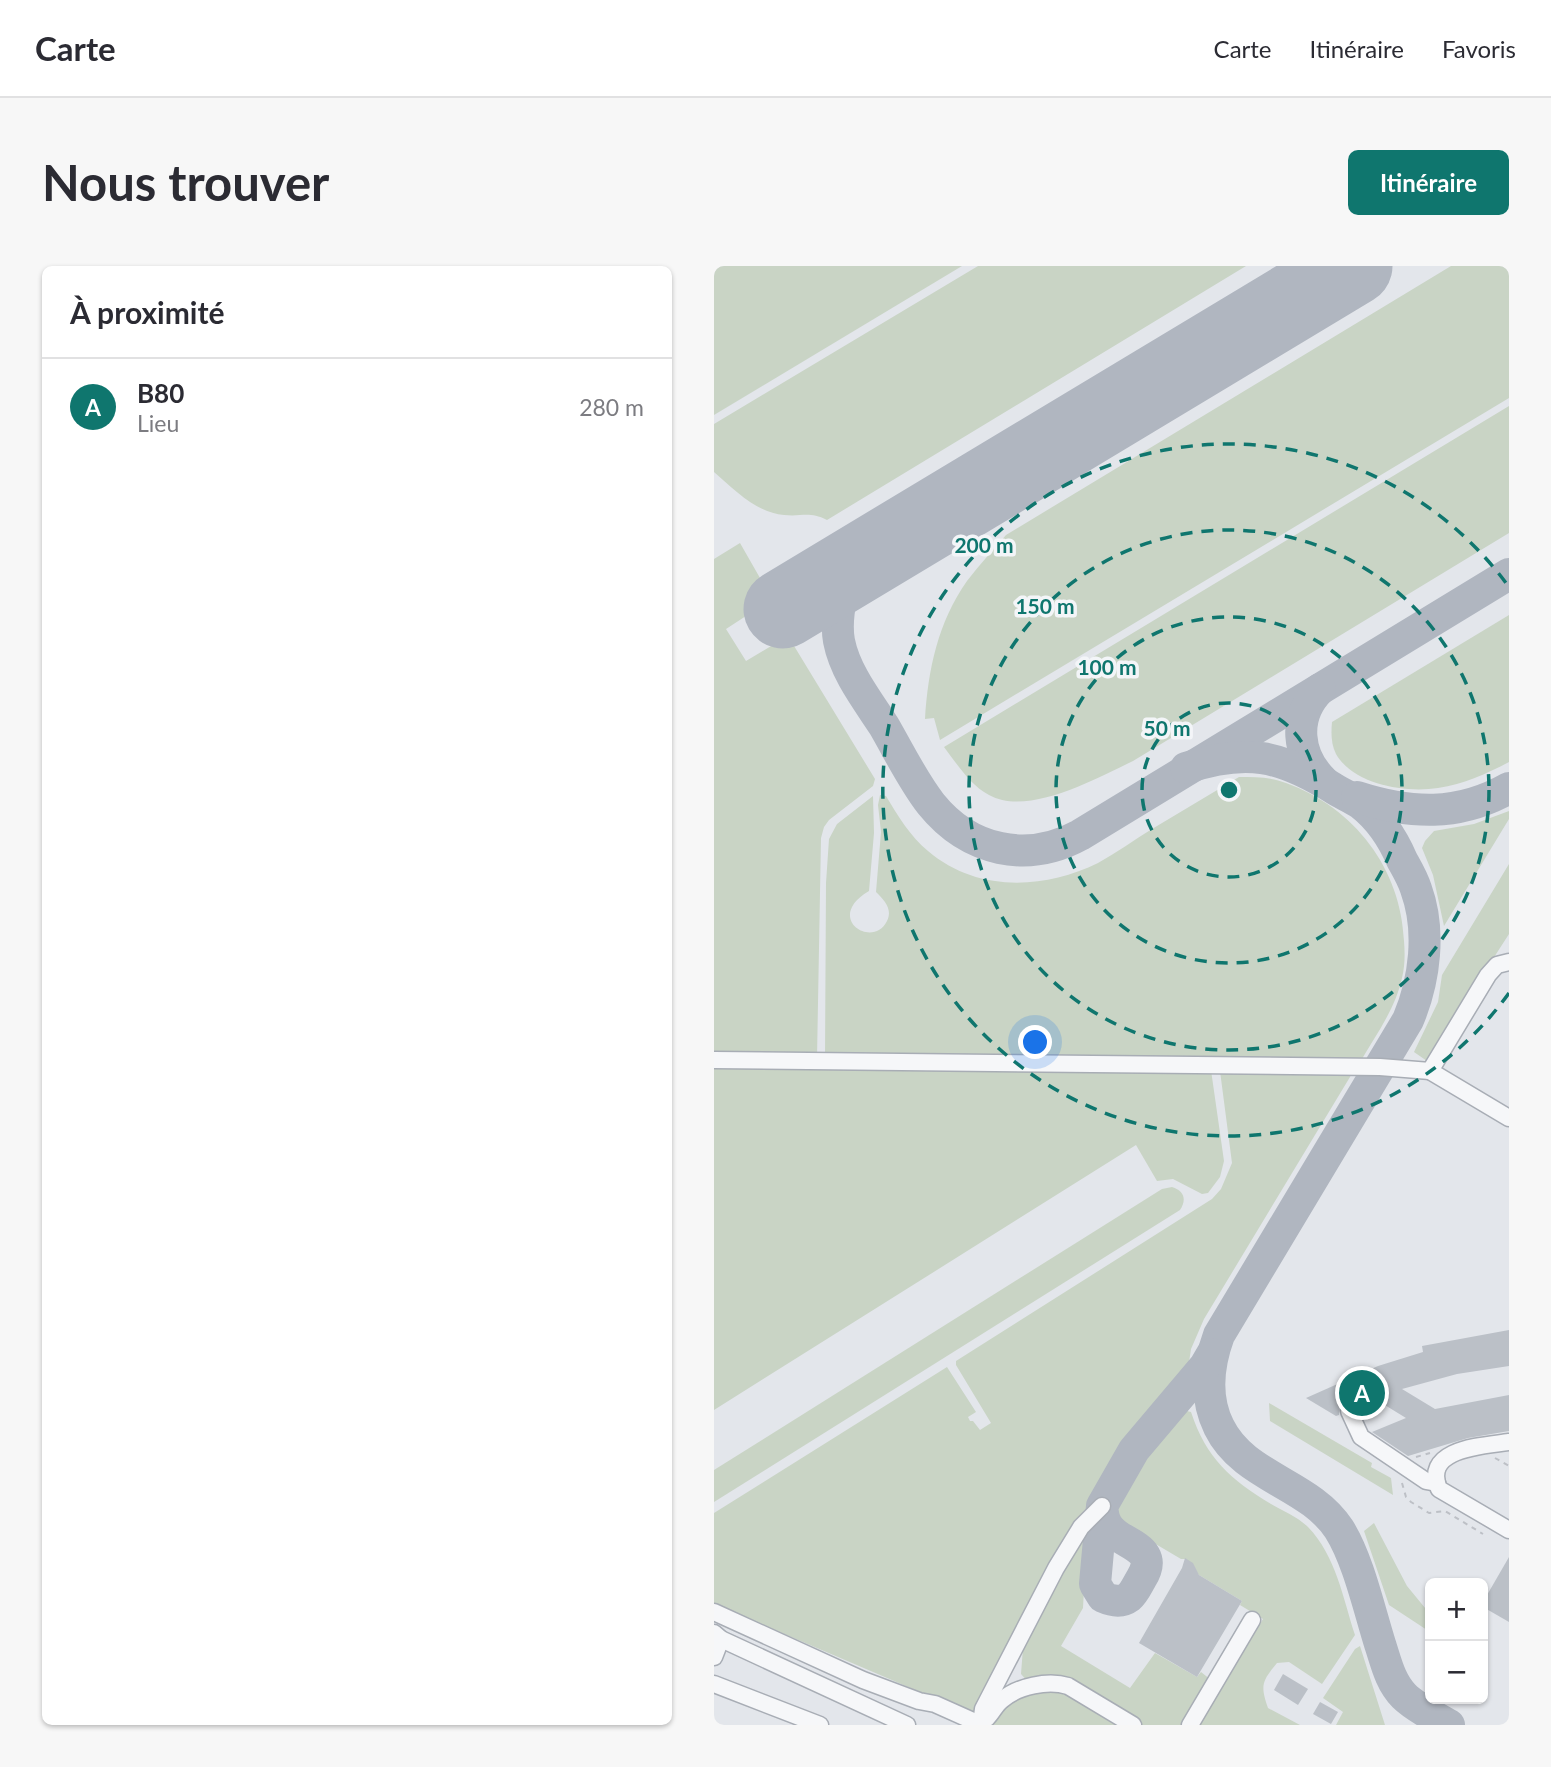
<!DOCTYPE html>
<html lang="fr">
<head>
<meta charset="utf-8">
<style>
	body { margin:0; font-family:Lato,sans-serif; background:#f7f7f7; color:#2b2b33 }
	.controls { position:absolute; right:21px; bottom:21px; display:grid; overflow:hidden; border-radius:10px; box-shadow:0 2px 5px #0004 }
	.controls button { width:63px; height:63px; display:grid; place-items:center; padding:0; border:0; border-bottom:2px solid #e1e1e2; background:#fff; color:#2b2b33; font:35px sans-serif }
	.you { position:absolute; left:322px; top:777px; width:24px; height:24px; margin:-18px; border:5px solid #fff; border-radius:50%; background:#1a73e8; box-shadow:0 0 0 10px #1a73e833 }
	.badge { display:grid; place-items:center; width:46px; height:46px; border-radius:50%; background:#0f766e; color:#fff; font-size:23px; font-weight:700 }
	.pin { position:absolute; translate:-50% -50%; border:4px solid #fff; box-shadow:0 2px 7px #0006 }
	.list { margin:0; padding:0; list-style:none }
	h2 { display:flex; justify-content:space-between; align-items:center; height:91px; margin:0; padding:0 28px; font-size:30px }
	h2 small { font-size:23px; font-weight:400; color:#7c7c81 }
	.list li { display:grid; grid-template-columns:46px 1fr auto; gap:21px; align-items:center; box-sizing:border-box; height:98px; padding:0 28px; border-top:2px solid #e1e1e2 }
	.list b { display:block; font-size:26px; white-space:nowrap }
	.list p { margin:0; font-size:23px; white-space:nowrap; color:#7c7c81 }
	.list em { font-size:23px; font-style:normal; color:#7c7c81 }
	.map { position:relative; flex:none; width:795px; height:1459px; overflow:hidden; border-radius:10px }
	header { display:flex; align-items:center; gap:42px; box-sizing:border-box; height:98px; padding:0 35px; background:#fff; border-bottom:2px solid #e1e1e2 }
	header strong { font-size:33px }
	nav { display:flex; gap:38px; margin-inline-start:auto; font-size:24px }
	.intro { display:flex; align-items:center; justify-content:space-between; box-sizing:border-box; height:168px; padding:0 42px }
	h1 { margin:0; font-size:49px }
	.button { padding:18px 32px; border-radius:10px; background:#0f766e; color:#fff; font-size:24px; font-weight:700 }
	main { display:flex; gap:42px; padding:0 42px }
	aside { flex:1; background:#fff; border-radius:10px; box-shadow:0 2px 5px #0004 }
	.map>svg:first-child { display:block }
</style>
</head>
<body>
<header>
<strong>Carte</strong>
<nav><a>Carte</a><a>Itinéraire</a><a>Favoris</a></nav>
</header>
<div class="intro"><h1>Nous trouver</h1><a class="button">Itinéraire</a></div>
<main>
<aside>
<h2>À proximité<small></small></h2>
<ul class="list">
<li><span class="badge">A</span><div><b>B80</b><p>Lieu</p></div><em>280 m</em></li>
</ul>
</aside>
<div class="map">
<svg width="795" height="1459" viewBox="0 0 795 1459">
	<rect width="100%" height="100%" fill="#e3e6eb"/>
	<g fill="#c9d4c5">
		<polygon points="0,0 248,0 0,149"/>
		<path d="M264,0H532L113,254C95,245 88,251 70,249C41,246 21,224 0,206V158Z"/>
		<path d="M737,0H795V132L226,474L220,452L211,453C214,404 224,356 253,315C265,299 279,284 292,269Z"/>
		<path d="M795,140V267L419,495C383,512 314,551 275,529C256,519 243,498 230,481Z"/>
		<polygon points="26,277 58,333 12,363 32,395 74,370 161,513 159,520 115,554 110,561 107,572 103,792 0,790 0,293"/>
		<path d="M795,349V496C772,508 750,518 724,522C691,527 640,519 622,488C617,478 617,467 618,456Z"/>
		<path d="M525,511C541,511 557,511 572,517C641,542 687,603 690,675C691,687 691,700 688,712C681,744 661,770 645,798L111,791L112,617L115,573L123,558L159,530L160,567L155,625C109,652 159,684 173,655C179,643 170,634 162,626L167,566L164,539L166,529L172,530C184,550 196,570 214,585C262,626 329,624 384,597C402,587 420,574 438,563C467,546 496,528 525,511Z"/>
		<polygon points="795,545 795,553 730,660 719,609 708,582 711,575 720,565 760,558"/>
		<polygon points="795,598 795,668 713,795 700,786 724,736 728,709"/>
		<polygon points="0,799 497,804 510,895 506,911 494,927 488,928 459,913 443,915 422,879 0,1144"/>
		<polygon points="506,805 639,806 490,1053 477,1083 474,1103 409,1182 394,1207 339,1303 262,1450 0,1338 0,1247 233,1101 262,1146 254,1151 256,1155 259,1155 266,1164 277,1157 242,1099 242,1095 498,933 507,923 518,897"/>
		<path d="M458,921C470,925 473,933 466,944L0,1236V1204L448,923Z"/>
		<polygon points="555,1137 658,1197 657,1201 677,1212 679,1229 556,1155"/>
		<path d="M469,1144L477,1146C492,1192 517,1214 557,1238C569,1245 584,1251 594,1261C622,1290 629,1332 641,1369L608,1418L575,1396L563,1397C548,1415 546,1419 554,1442L586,1459H484L549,1353L526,1339L528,1335L485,1309L471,1293H467L406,1257C403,1252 399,1249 400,1243C403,1219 452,1164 469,1144Z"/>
		<polygon points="660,1257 693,1320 716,1348 716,1366 675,1339 650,1265"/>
		<polygon points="373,1265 369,1342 347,1380 416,1422 441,1387 483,1411 487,1406 497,1414 472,1459 427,1459 351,1415 315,1417 307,1408 309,1382 358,1285"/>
		<polygon points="646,1380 671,1459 622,1459 629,1446 609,1432 641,1383"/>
		<polygon points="336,1422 346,1423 408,1459 278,1459 296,1434"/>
	</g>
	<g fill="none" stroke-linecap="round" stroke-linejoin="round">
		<g stroke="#b0b6c0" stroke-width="32">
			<path d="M132,306C128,328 121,353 125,375C131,406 153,434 170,460C185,486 199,515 217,538C255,585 313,598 366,569L795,308"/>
			<path d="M606,423C578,451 583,490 610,516"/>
			<path d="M472,502C532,482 566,489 619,522C628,528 639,532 647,538C665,552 679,573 688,594C693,603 699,613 702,623C717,664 711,714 694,754L505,1069C494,1099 490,1131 505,1161C530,1212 595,1217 625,1263C644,1293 655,1343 666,1378C672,1396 676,1416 690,1430C702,1442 720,1450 735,1459"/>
			<path d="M643,531C696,548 744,551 795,522"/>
			<path d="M388,1240C389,1249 390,1258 398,1265C413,1280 446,1283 427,1313C424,1318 420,1327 415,1331C407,1337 398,1335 389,1331L381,1318L388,1240L420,1184L491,1100L498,1088"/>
		</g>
		<polyline stroke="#b0b6c0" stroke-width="79" points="69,343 639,0"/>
	</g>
	<g fill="#bbc0c7">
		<polygon points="795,1064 795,1100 743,1108 688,1123 721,1143 795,1129 795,1165 754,1172 694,1190 658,1166 692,1152 661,1133 644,1140 640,1136 631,1135 626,1140 625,1149 622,1150 592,1132 664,1100 709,1086 708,1080"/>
		<polygon points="795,1291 795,1356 769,1341 769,1336"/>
		<polygon points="471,1292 479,1297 485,1309 528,1335 483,1411 425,1377 468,1302"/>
		<polygon points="569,1408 594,1423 584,1439 560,1424"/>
		<polygon points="606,1436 624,1446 617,1458 599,1448"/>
	</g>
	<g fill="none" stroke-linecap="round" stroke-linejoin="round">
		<g stroke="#a8adb5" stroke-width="19">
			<g id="minor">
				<polyline points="0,794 666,801 716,805 774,709 783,699 795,696"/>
				<polyline points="716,805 795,852"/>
				<polyline points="635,1145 647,1171 712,1215 723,1217"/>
				<path d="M795,1176C769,1180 708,1182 725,1223L795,1264"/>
				<polyline points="0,1346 149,1414 205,1435 221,1438 268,1459"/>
				<polyline points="0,1367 7,1373 193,1459"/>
				<polyline points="0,1391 7,1373"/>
				<polyline points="0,1418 106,1459"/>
				<path d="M273,1452C279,1446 282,1438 288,1434C304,1420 334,1414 354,1420L419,1459"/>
				<polyline points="267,1458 269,1443 342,1302 367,1261 388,1240"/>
				<polyline points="476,1459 538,1354"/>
			</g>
		</g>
		<g stroke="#bdc0c6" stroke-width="2" stroke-dasharray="5 5" stroke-linecap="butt">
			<polyline points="702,1191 716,1187"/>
			<polyline points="781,1192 795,1200"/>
			<polyline points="688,1217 692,1231 697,1236 715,1247 731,1245 769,1268"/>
		</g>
		<use href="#minor" stroke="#f6f7f9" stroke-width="16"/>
	</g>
	<g fill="none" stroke="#0f766e" stroke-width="3.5" stroke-dasharray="12 9">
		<circle cx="515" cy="524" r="87"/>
		<circle cx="515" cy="524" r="173"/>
		<circle cx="515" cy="524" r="260"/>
		<path d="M795 727A346 346 0 1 1 795 321"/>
	</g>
	<circle cx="515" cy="524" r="10" fill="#0f766e" stroke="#f3f5f8" stroke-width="3.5"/>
	<g font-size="21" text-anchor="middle" font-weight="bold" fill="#0f766e" stroke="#f3f5f8" stroke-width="7" stroke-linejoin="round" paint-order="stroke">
		<text x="270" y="287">200 m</text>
		<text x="331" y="348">150 m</text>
		<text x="393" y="409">100 m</text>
		<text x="453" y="470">50 m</text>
	</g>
</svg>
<div class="controls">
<button>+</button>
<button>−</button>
</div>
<div class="you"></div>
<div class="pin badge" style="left:648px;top:1127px">A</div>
</div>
</main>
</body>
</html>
